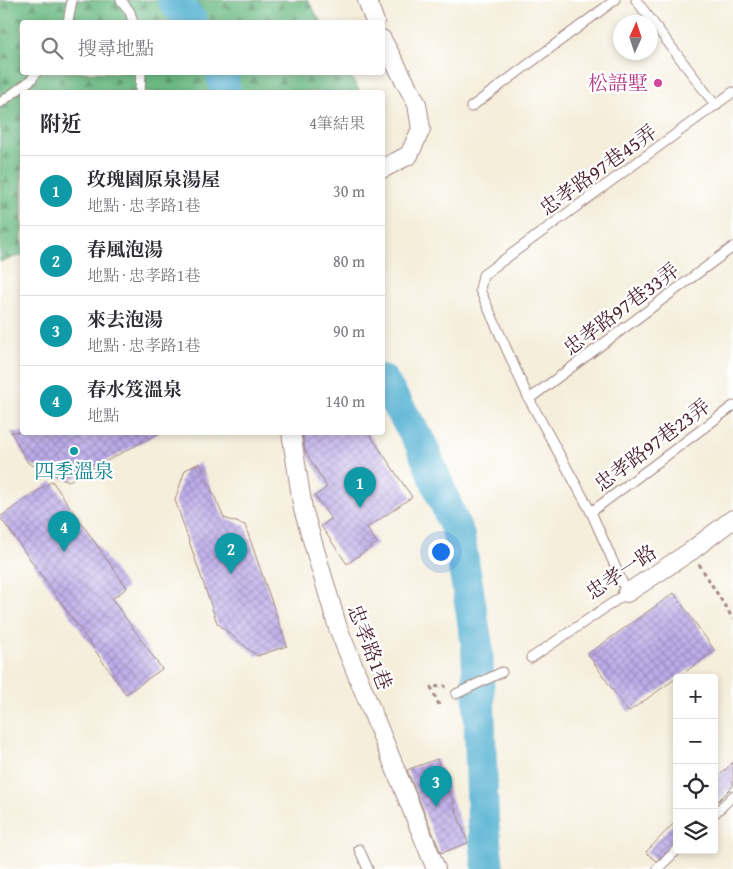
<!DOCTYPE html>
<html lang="zh-TW">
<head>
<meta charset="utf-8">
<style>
	body { margin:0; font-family:"Gentium Book Plus","Noto Serif TC",serif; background:#f7f7f7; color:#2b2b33 }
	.controls { position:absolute; right:15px; bottom:15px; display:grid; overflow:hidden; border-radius:5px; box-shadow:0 2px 8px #0003 }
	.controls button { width:45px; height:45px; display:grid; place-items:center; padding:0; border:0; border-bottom:1px solid #e1e1e2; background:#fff; color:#2b2b33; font:25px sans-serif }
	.compass { position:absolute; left:613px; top:15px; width:45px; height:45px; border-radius:50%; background:#fff; box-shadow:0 2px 8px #0003; rotate:3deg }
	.you { position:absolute; left:440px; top:551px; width:18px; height:18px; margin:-12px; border:4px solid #fff; border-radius:50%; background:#1a73e8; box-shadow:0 0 0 8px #1a73e833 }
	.badge { display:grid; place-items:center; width:32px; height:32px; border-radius:50%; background:#1a73e8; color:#fff; font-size:16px; font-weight:700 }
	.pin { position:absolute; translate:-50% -41px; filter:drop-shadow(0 1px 2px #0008) }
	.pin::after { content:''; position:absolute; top:26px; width:18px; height:15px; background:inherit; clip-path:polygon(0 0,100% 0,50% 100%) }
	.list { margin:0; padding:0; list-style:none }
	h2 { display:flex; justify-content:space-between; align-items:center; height:65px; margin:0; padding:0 20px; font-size:21px }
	h2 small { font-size:16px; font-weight:400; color:#7c7c81 }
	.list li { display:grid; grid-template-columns:32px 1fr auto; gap:15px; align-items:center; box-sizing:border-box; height:70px; padding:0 20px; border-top:1px solid #e1e1e2 }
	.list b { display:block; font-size:19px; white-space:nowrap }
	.list p { margin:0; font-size:16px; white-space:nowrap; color:#7c7c81 }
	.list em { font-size:16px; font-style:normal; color:#7c7c81 }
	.icon { flex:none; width:28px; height:28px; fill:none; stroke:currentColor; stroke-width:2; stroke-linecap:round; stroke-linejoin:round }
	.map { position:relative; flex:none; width:733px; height:869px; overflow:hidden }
	.search { position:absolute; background:#fff; box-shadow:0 2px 8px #0003; left:20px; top:20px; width:365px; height:55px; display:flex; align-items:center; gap:12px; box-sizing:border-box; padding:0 18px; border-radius:5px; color:#7c7c81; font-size:19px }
	.panel { position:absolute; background:#fff; box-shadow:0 2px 8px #0003; left:20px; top:90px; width:365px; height:345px; border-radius:5px }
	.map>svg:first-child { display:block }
</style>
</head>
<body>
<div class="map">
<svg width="733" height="869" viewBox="0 0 733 869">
	<defs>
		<pattern id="forest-firs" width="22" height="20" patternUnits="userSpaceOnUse" patternTransform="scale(1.25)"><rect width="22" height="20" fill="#6dbb84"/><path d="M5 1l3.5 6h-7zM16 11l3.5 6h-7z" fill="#5c976c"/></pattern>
		<pattern id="building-cross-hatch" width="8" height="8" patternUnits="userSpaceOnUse" patternTransform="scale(1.25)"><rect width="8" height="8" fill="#bcace9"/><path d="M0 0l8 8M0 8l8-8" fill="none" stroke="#9b8bbd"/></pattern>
	</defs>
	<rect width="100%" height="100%" fill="#fff"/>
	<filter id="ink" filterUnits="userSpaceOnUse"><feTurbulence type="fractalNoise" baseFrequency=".02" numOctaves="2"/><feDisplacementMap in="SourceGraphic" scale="10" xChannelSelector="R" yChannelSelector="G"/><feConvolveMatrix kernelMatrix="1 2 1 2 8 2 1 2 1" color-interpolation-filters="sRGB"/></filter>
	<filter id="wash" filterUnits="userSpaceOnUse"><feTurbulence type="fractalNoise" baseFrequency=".0096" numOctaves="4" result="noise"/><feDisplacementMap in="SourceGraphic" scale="20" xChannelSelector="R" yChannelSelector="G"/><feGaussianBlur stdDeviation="1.12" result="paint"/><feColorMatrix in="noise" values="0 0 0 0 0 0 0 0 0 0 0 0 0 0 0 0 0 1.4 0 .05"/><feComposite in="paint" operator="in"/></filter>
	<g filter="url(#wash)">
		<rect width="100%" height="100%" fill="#f5eedb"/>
		<polygon fill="url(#forest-firs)" stroke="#5c6d58" points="0,0 308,0 321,22 22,22 22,72 349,73 360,92 22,92 22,255 0,262"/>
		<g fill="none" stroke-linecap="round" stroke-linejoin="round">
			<g stroke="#54b1d2" stroke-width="32">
				<polyline points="173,0 192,22"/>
				<polyline points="222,72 225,92"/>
				<polyline points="382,380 420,442 459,536 477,645 483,822 488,869"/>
			</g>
		</g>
		<g id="blocks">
			<g fill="url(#building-cross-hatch)">
				<polygon points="11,432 161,432 69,481 28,463"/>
				<polygon points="302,432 368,432 412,497 367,528 377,543 347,564 321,526 331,519 315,496 327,487 305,451"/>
				<polygon points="200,463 224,518 245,525 287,646 257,656 217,623 175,500 185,470"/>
				<polygon points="52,481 127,588 112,599 162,669 126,694 0,517"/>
				<polygon points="674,593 715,651 628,712 588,654"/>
				<polygon points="437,759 468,843 441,853 407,770"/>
				<polygon points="733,762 733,786 714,805 714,781"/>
				<polygon points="677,820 677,844 656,861 646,852"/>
			</g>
		</g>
	</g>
	<g filter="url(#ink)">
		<use href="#blocks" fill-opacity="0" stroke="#a08683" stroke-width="1"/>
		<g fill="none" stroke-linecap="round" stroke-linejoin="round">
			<g stroke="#a08683" stroke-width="11">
				<g id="service">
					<polyline points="121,0 130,12 133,22"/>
					<polyline points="636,0 716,106"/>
					<polyline points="68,22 72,0"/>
					<polyline points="140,92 141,72"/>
					<polyline points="0,103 31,80 37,72"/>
					<polyline points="471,107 615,0"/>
					<polyline points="529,399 733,247"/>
					<polyline points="591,512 733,406"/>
					<polyline points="531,658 627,593 591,512 529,399 480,290 483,275 733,92"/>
					<polyline points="456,694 502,672"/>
					<polyline points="714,814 733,796"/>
					<polyline points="359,849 368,869"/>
					<polyline points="657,869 677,850"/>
				</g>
			</g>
			<g stroke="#a08683" stroke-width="20">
				<g id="minor">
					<polyline points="367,0 375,22"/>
					<polyline points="382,39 417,104 421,129 409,155 382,169"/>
					<polyline points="291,432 303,509 338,628 436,869"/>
					<polyline points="627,593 691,551 733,519"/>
				</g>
			</g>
			<g stroke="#a08683" stroke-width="3" stroke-dasharray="4 4" stroke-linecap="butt">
				<polyline points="699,564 733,619"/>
				<polyline points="439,705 431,687 446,686"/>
			</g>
			<use href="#service" stroke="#fff" stroke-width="9"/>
			<use href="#minor" stroke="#fff" stroke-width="18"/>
		</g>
	</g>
	<circle fill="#d1479c" stroke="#fff" stroke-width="2" cx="658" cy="83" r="5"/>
	<circle fill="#0f9aa8" stroke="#fff" stroke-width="2" cx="74" cy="451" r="5"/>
	<g text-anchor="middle" stroke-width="4.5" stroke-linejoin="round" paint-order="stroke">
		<g font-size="20" fill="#b23c85" stroke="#fff" text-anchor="end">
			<text x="648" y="90">松語墅</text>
		</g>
		<g font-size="20" fill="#4a1f2b" stroke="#fff">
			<text transform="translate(598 170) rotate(-36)" y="7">忠孝路97巷45弄</text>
			<text transform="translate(621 309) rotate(-37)" y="7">忠孝路97巷33弄</text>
			<text transform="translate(652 445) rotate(-37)" y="7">忠孝路97巷23弄</text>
			<text transform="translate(621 572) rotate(-34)" y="7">忠孝一路</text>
			<text transform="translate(370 647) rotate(69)" y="7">忠孝路1巷</text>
		</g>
		<g font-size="20" fill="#0d838f" stroke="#fff">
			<text x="74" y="478">四季溫泉</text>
		</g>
	</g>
</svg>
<div class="controls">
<button>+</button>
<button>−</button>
<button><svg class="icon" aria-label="locate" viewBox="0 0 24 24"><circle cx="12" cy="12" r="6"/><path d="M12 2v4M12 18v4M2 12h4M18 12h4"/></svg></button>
<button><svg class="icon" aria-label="layers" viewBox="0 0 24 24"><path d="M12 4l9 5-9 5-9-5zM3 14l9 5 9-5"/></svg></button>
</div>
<svg class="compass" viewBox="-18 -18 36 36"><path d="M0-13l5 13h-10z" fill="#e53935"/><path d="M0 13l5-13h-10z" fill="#7c7c81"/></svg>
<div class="you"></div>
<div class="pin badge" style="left:360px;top:508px;background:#0f9aa8">1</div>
<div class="pin badge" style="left:231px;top:574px;background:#0f9aa8">2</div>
<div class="pin badge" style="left:436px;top:807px;background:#0f9aa8">3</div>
<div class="pin badge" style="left:64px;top:552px;background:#0f9aa8">4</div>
<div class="search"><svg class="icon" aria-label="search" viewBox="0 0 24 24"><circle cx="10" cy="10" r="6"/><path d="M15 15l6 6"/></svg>搜尋地點</div>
<section class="panel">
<h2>附近<small>4筆結果</small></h2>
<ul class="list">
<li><span class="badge" style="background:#0f9aa8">1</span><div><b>玫瑰園原泉湯屋</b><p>地點 · 忠孝路1巷</p></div><em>30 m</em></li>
<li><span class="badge" style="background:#0f9aa8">2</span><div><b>春風泡湯</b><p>地點 · 忠孝路1巷</p></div><em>80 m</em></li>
<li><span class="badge" style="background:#0f9aa8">3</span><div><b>來去泡湯</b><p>地點 · 忠孝路1巷</p></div><em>90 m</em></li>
<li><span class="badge" style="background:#0f9aa8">4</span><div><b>春水笈溫泉</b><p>地點</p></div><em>140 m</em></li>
</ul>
</section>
</div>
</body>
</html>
